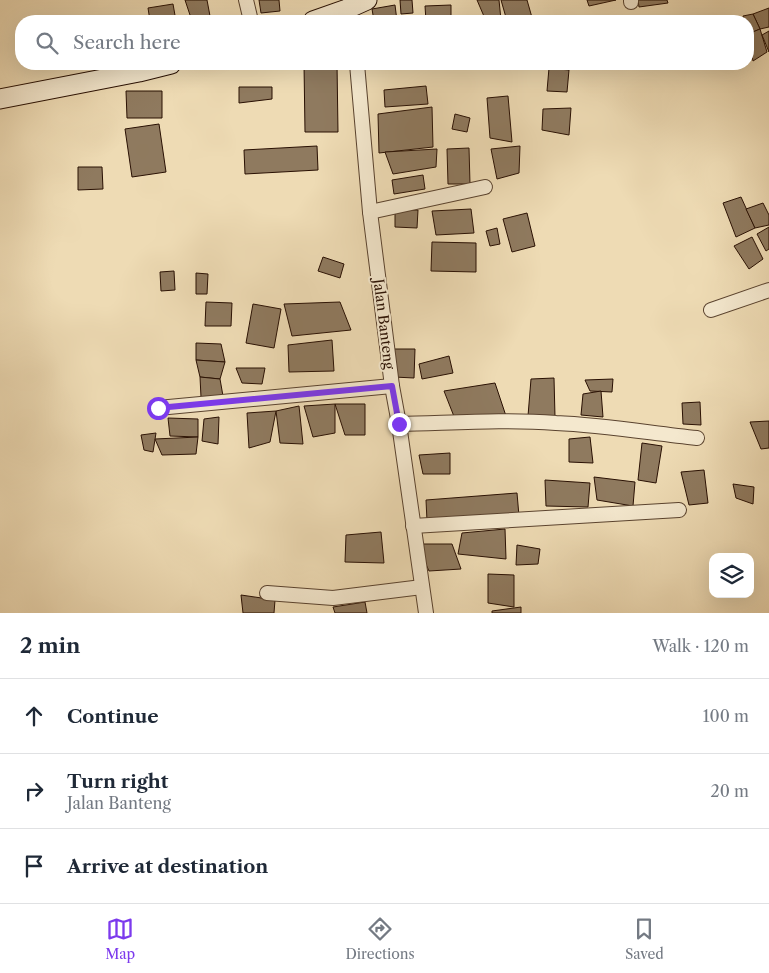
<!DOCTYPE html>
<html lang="en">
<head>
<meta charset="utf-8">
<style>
	body { margin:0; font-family:"Libre Caslon Text",serif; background:#f2f2f3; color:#1f2937 }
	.controls { position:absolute; right:15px; bottom:15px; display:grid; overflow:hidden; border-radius:10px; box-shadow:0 5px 20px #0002 }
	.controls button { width:45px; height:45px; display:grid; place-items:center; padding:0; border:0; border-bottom:1px solid #e0e1e3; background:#fff; color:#1f2937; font:25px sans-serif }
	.stop { position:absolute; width:15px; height:15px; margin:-11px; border:4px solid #7c3aed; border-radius:50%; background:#fff }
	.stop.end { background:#7c3aed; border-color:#fff; box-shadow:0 1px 5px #0008 }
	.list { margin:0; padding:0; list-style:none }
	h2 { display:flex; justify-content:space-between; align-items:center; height:65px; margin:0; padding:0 20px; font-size:21px }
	h2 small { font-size:16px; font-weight:400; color:#747a83 }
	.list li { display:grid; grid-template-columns:32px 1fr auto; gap:15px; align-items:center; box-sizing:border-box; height:75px; padding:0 20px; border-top:1px solid #e0e1e3 }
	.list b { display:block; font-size:19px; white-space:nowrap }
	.list p { margin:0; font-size:16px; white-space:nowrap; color:#747a83 }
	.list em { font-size:16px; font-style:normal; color:#747a83 }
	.icon { flex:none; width:28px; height:28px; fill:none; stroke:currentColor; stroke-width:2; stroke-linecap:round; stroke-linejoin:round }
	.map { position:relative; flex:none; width:769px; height:613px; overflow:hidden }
	.search { position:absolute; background:#fff; box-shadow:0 5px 20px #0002; left:15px; right:15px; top:15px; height:55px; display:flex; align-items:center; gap:12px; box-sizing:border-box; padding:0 18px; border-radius:20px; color:#747a83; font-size:19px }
	.sheet { height:290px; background:#fff }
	nav { display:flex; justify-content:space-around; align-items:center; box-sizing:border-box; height:70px; border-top:1px solid #e0e1e3; background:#fff; font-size:14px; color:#747a83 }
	nav a { display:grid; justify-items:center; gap:2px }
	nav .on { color:#7c3aed }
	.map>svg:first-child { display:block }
</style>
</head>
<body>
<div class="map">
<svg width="769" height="613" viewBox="0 0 769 613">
	<rect width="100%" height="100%" fill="#eedbb4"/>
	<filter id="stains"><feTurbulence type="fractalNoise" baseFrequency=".004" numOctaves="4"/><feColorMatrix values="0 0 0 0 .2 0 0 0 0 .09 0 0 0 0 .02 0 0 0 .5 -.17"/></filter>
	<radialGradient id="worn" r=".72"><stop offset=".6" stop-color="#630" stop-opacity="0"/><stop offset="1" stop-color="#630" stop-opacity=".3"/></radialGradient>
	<g fill="#8f7a5f" stroke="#291003">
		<polygon points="185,0 207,0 210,16 200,21 192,21"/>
		<polygon points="259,0 279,0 280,11 261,13"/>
		<polygon points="400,0 412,0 413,13 401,14"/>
		<polygon points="477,0 499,0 501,20 486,21"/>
		<polygon points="501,0 527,0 533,21 507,21"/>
		<polygon points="587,0 616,0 589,6"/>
		<polygon points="638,0 667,0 668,3 639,7"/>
		<polygon points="173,4 176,21 150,21 148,8"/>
		<polygon points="395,5 397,21 374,21 372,9"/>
		<polygon points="451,5 451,21 426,21 425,6"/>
		<polygon points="769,8 769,27 760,29 753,14"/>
		<polygon points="753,14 760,29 748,34 748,21 744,21 743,16"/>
		<polygon points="101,17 101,21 78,21"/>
		<polygon points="760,29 767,52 753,61 748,39 748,34"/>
		<polygon points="769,31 769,52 762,35"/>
		<polygon points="304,64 337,64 338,132 305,132"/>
		<polygon points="549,68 569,70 567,92 547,91"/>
		<polygon points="426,86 428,104 385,107 384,90"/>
		<polygon points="239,87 272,87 272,99 239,103"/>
		<polygon points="126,91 162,91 162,118 127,118"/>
		<polygon points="508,96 512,142 490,138 487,98"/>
		<polygon points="432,107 433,147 379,153 378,114"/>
		<polygon points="571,108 569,135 542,130 543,109"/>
		<polygon points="455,114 470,118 467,132 452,129"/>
		<polygon points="159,124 166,172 132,177 125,129"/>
		<polygon points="317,146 318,170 245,174 244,150"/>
		<polygon points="520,146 519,173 497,179 491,149"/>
		<polygon points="469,148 470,184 448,184 447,149"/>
		<polygon points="437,149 436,167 393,174 385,152"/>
		<polygon points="78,167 102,167 103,189 78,190"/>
		<polygon points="423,175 425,189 394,194 392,180"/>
		<polygon points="741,197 755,228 736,237 723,203"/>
		<polygon points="763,203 769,215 769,225 755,228 746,209"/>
		<polygon points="471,209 474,233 436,235 432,211"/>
		<polygon points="395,210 418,210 417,228 395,227"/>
		<polygon points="527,213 535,246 512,252 503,219"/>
		<polygon points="769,227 769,249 766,251 757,234"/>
		<polygon points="497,228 500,244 490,246 486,231"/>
		<polygon points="752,237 763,259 749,269 734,246"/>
		<polygon points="432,242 476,243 476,272 431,271"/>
		<polygon points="323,257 344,264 340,278 318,271"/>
		<polygon points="174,271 175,290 161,291 160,272"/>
		<polygon points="196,273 208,274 207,294 196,294"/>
		<polygon points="206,302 232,303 231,326 205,326"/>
		<polygon points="340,302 351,330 292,336 284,304"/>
		<polygon points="253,304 281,309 274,348 246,343"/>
		<polygon points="332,340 334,371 289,372 288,345"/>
		<polygon points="196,343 221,344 225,362 196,360"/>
		<polygon points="394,349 415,349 414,378 394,377"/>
		<polygon points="449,356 453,373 422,379 419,364"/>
		<polygon points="196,360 225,362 220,379 200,377"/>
		<polygon points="236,368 265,368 262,384 242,383"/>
		<polygon points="200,377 220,379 223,396 201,397"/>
		<polygon points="554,378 555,417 528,416 531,379"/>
		<polygon points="613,379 612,392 590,391 585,380"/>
		<polygon points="495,383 506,416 455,419 444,391"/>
		<polygon points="601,391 603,417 581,415 583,394"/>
		<polygon points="700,402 701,425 683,424 682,403"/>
		<polygon points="335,404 365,404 365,435 345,435"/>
		<polygon points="335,404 335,433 313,437 304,406"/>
		<polygon points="299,406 303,444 280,443 276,411"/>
		<polygon points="276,411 270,442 249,448 247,413"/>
		<polygon points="219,417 218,444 202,441 204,419"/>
		<polygon points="168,418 198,419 198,437 170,436"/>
		<polygon points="769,421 769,448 761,449 750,422"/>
		<polygon points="156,433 153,452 144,450 141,435"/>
		<polygon points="198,437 196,454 162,455 155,439"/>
		<polygon points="590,437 593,463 569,462 569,439"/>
		<polygon points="642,443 662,446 656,483 638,480"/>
		<polygon points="450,453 450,474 423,474 419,455"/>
		<polygon points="704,470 708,503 689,505 681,472"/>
		<polygon points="594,477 635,482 633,506 597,500"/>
		<polygon points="545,480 590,483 588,507 546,506"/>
		<polygon points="733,484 754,487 753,504 736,498"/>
		<polygon points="517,493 519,516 427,521 426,500"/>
		<polygon points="505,529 506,559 458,554 462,533"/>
		<polygon points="381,532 384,563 345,562 346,535"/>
		<polygon points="417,544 452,544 461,569 429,571"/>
		<polygon points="517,545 540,549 538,564 516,565"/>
		<polygon points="488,574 514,575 514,607 488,603"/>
		<polygon points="241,595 275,600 274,613 243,613"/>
		<polygon points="365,602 367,613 335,613 333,607"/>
		<polygon points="521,607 521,613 492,613 492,611"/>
	</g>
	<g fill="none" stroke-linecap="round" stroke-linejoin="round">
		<g stroke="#5a432f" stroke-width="16">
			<g id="street">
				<polyline points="246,0 251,21"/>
				<polyline points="631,0 631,2"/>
				<polyline points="357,64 370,212 392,386 399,424 426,613"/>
				<polyline points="370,212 485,187"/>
				<polyline points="711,310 769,290"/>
				<polyline points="158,408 392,386"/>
				<path d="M399,424C451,423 504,419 556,423C604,425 650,433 697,438"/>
				<polyline points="413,526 679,510"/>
				<polyline points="267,593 333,598 422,587"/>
			</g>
		</g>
		<g stroke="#291003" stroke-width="21">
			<g id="secondary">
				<polyline points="313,21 347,9 367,0"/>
				<polyline points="0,99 139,72 171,64"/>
			</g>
		</g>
		<use href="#street" stroke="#f4e8ce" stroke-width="14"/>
		<use href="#secondary" stroke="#f4e8ce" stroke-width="19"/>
	</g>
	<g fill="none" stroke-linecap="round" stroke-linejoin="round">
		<polyline stroke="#7c3aed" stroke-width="6" points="158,408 392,386 399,424"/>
	</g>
	<g text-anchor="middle" stroke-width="4" stroke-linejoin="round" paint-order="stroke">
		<g font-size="14" fill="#291003" stroke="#f4e8ce">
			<text transform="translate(384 324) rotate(83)" y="5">Jalan Banteng</text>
		</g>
	</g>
	<rect width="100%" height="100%" filter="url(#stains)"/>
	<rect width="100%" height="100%" fill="url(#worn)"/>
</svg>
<div class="controls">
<button><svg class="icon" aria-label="layers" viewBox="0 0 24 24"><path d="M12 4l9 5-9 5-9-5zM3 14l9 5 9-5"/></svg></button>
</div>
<div class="stop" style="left:158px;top:408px"></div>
<div class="stop end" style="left:399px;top:424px"></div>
<div class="search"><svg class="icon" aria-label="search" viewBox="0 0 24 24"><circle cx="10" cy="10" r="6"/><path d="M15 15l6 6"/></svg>Search here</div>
</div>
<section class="sheet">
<h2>2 min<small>Walk · 120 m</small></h2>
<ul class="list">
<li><svg class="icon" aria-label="ahead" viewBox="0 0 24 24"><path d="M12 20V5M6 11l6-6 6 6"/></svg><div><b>Continue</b></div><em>100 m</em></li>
<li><svg class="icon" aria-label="right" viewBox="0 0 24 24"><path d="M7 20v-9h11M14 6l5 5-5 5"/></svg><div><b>Turn right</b><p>Jalan Banteng</p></div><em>20 m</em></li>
<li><svg class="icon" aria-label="arrive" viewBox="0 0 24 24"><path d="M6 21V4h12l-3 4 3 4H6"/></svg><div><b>Arrive at destination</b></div></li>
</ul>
</section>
<nav>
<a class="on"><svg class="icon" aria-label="map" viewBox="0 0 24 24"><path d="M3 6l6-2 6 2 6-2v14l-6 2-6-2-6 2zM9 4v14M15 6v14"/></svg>Map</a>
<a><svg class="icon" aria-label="directions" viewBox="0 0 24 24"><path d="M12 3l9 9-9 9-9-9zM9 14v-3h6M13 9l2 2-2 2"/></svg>Directions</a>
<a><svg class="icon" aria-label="saved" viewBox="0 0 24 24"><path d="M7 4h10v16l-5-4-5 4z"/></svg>Saved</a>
</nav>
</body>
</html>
